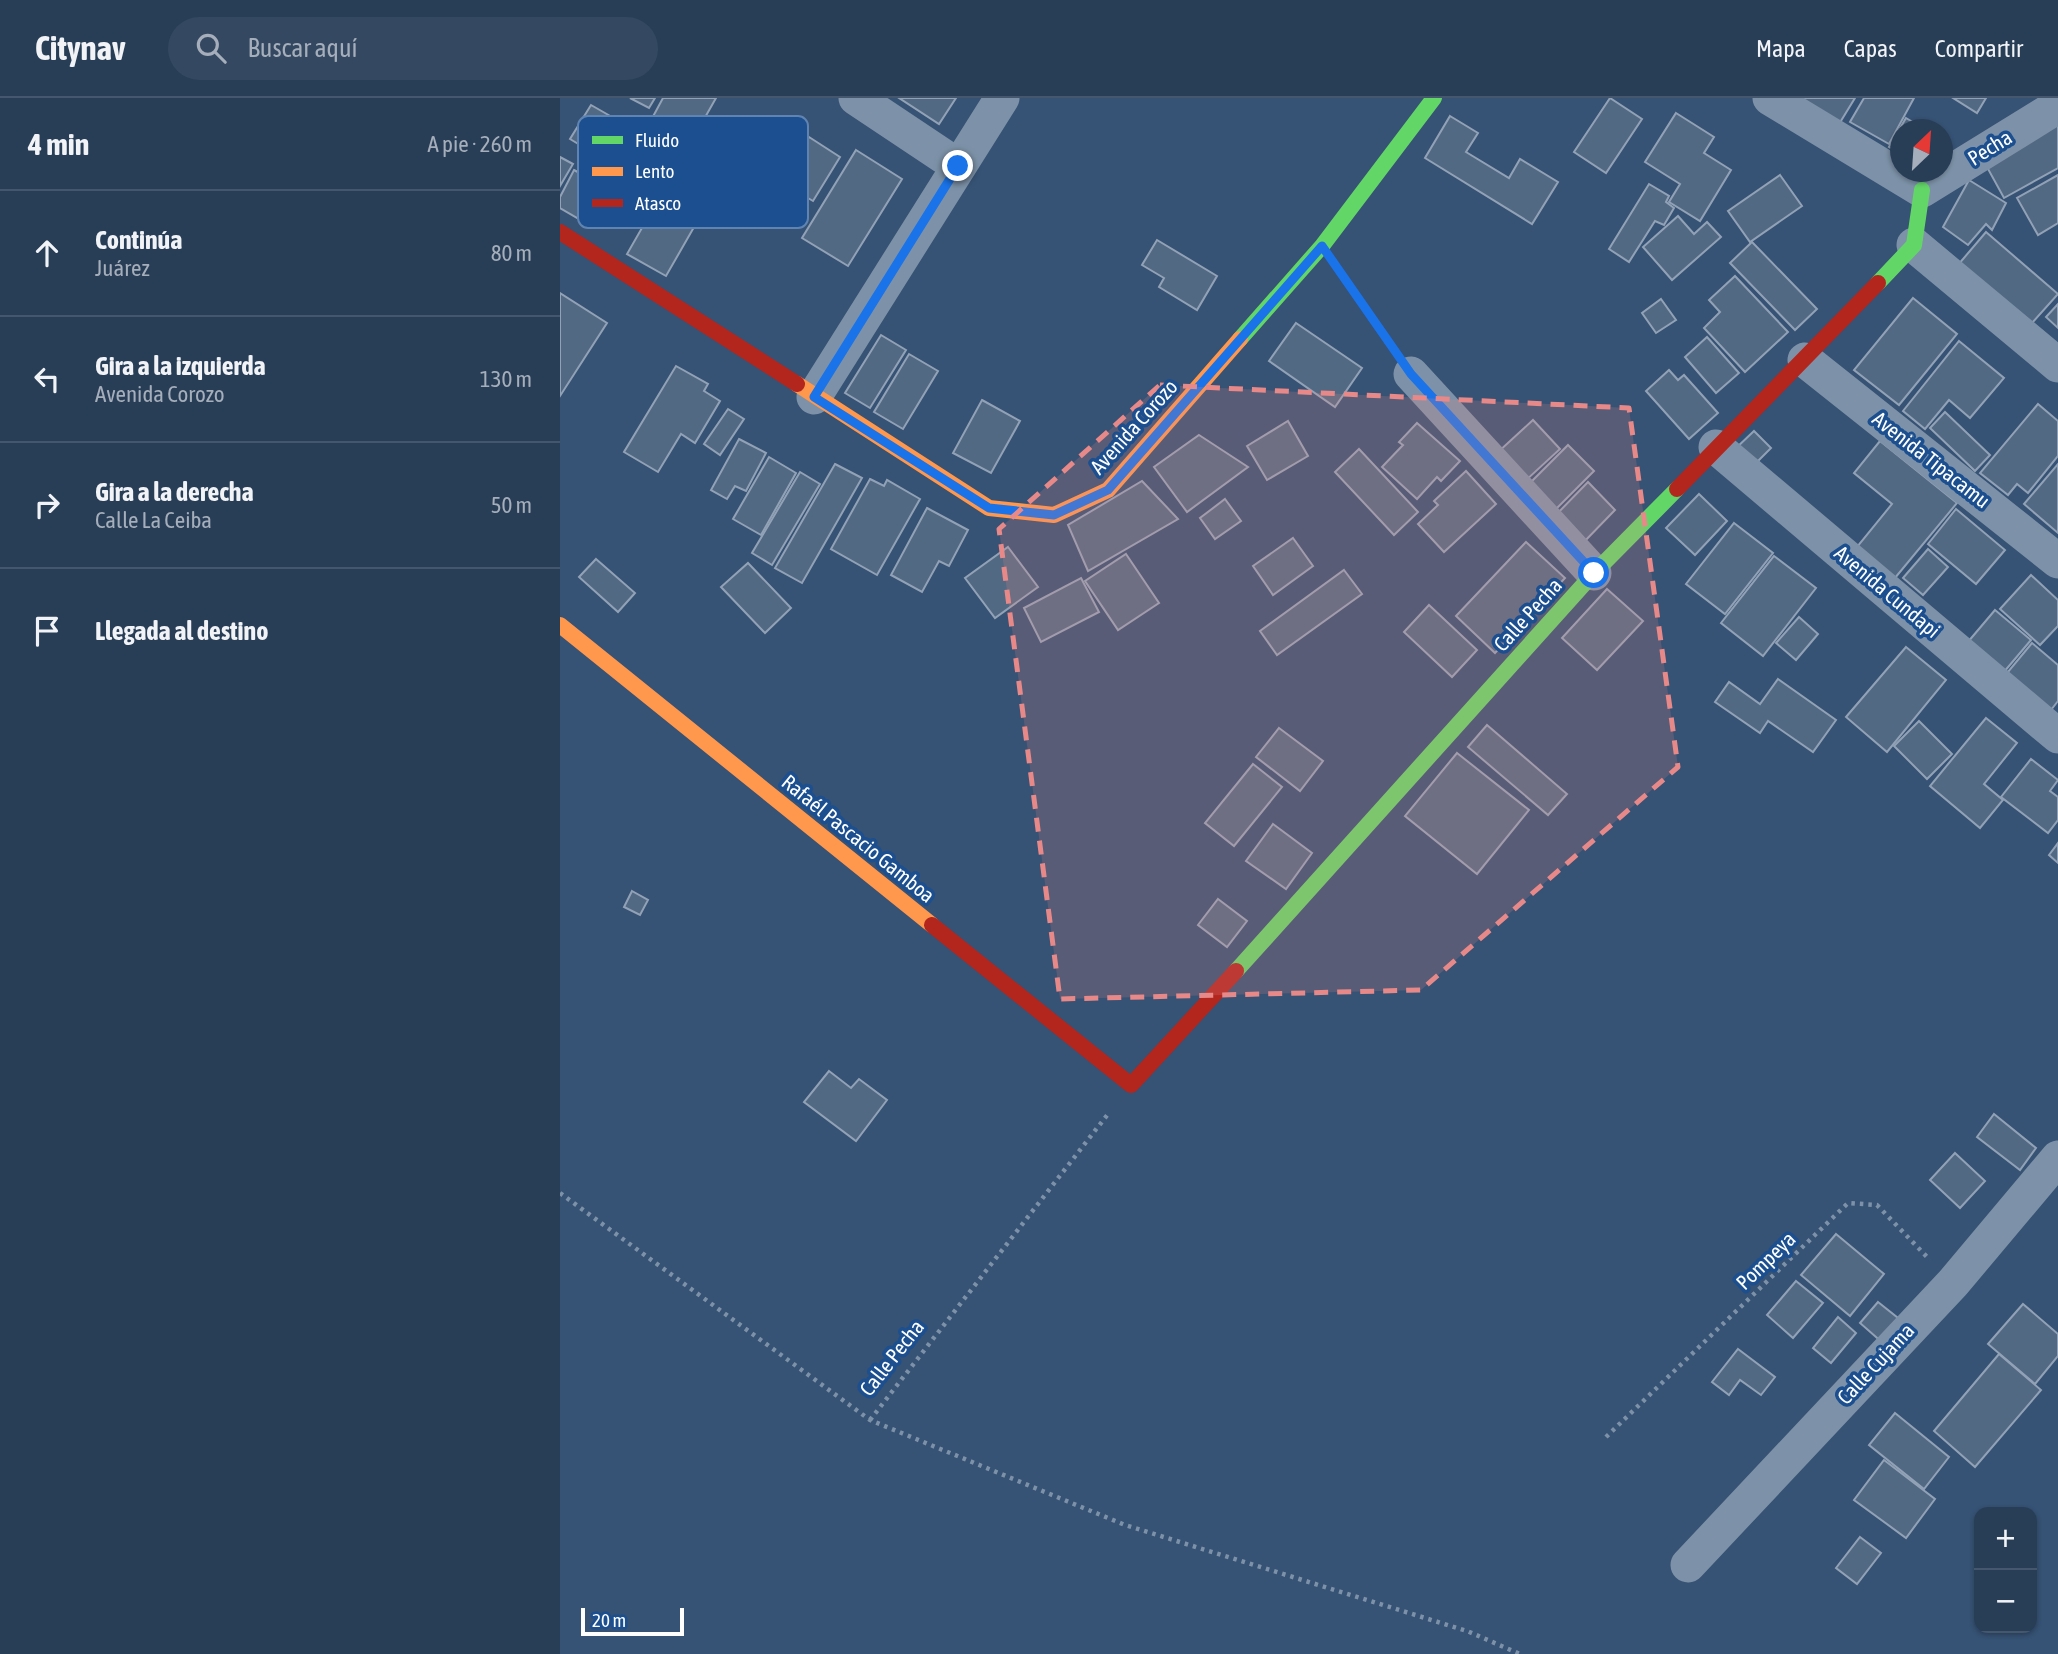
<!DOCTYPE html>
<html lang="es">
<head>
<meta charset="utf-8">
<style>
	body { margin:0; font-family:"Asap Condensed",sans-serif; background:#344961; color:#f1f3f6 }
	.controls { position:absolute; right:21px; bottom:21px; display:grid; overflow:hidden; border-radius:14px; box-shadow:0 2px 5px #0004 }
	.controls button { width:63px; height:63px; display:grid; place-items:center; padding:0; border:0; border-bottom:2px solid #44576d; background:#283e57; color:#f1f3f6; font:35px sans-serif }
	.compass { position:absolute; left:1330px; top:21px; width:63px; height:63px; border-radius:50%; background:#283e57; box-shadow:0 2px 5px #0004; rotate:25deg }
	.scale { position:absolute; left:21px; bottom:18px; width:103px; box-sizing:border-box; padding-left:7px; border:4px solid #fff; border-top:0; font-size:19px; line-height:24px; white-space:nowrap; color:#fff; -webkit-text-stroke:5px #1b4f8f; paint-order:stroke }
	.stop { position:absolute; width:21px; height:21px; margin:-16px; border:5px solid #1a73e8; border-radius:50%; background:#fff }
	.stop.end { background:#1a73e8; border-color:#fff; box-shadow:0 2px 7px #0008 }
	.list { margin:0; padding:0; list-style:none }
	h2 { display:flex; justify-content:space-between; align-items:center; height:91px; margin:0; padding:0 28px; font-size:30px }
	h2 small { font-size:23px; font-weight:400; color:#a5aeba }
	.list li { display:grid; grid-template-columns:46px 1fr auto; gap:21px; align-items:center; box-sizing:border-box; height:126px; padding:0 28px; border-top:2px solid #44576d }
	.list b { display:block; font-size:26px; white-space:nowrap }
	.list p { margin:0; font-size:23px; white-space:nowrap; color:#a5aeba }
	.list em { font-size:23px; font-style:normal; color:#a5aeba }
	.icon { flex:none; width:38px; height:38px; fill:none; stroke:currentColor; stroke-width:2; stroke-linecap:round; stroke-linejoin:round }
	.map { position:relative; flex:none; width:1498px; height:1556px; overflow:hidden }
	header { display:flex; align-items:center; gap:42px; box-sizing:border-box; height:98px; padding:0 35px; background:#283e57; border-bottom:2px solid #44576d }
	header strong { font-size:33px }
	nav { display:flex; gap:38px; margin-inline-start:auto; font-size:24px }
	.search { width:490px; height:63px; background:#344961; display:flex; align-items:center; gap:18px; box-sizing:border-box; padding:0 24px; border-radius:38px; color:#a5aeba; font-size:26px }
	main { display:flex }
	aside { flex:1; background:#283e57 }
	.map>svg:first-child { display:block }
</style>
</head>
<body>
<header>
<strong>Citynav</strong>
<div class="search"><svg class="icon" aria-label="search" viewBox="0 0 24 24"><circle cx="10" cy="10" r="6"/><path d="M15 15l6 6"/></svg>Buscar aquí</div>
<nav><a>Mapa</a><a>Capas</a><a>Compartir</a></nav>
</header>
<main>
<aside>
<h2>4 min<small>A pie · 260 m</small></h2>
<ul class="list">
<li><svg class="icon" aria-label="ahead" viewBox="0 0 24 24"><path d="M12 20V5M6 11l6-6 6 6"/></svg><div><b>Continúa</b><p>Juárez</p></div><em>80 m</em></li>
<li><svg class="icon" aria-label="left" viewBox="0 0 24 24"><path d="M17 20v-9H6M10 6l-5 5 5 5"/></svg><div><b>Gira a la izquierda</b><p>Avenida Corozo</p></div><em>130 m</em></li>
<li><svg class="icon" aria-label="right" viewBox="0 0 24 24"><path d="M7 20v-9h11M14 6l5 5-5 5"/></svg><div><b>Gira a la derecha</b><p>Calle La Ceiba</p></div><em>50 m</em></li>
<li><svg class="icon" aria-label="arrive" viewBox="0 0 24 24"><path d="M6 21V4h12l-3 4 3 4H6"/></svg><div><b>Llegada al destino</b></div></li>
</ul>
</aside>
<div class="map">
<svg width="1498" height="1556" viewBox="0 0 1498 1556">
	<rect width="100%" height="100%" fill="#365274"/>
	<g fill="#526984" stroke="#92a2b6" stroke-width="2">
		<polygon points="70,0 95,0 89,10"/>
		<polygon points="103,0 156,0 130,46 90,24"/>
		<polygon points="339,0 396,0 379,26"/>
		<polygon points="1050,0 1082,21 1046,75 1014,54"/>
		<polygon points="1237,0 1295,0 1276,31"/>
		<polygon points="1304,0 1354,0 1329,46 1290,24"/>
		<polygon points="1393,0 1426,0 1417,15"/>
		<polygon points="31,7 52,19 30,53 10,41"/>
		<polygon points="1116,15 1154,39 1144,55 1171,72 1140,123 1109,104 1120,86 1085,64"/>
		<polygon points="1498,17 1498,70 1444,100 1422,60"/>
		<polygon points="890,18 918,35 906,54 949,80 960,61 998,84 972,126 865,60"/>
		<polygon points="1346,20 1366,32 1340,32 1340,56 1329,49"/>
		<polygon points="249,39 280,59 253,103 221,84"/>
		<polygon points="296,52 342,81 288,168 242,140"/>
		<polygon points="0,59 13,66 0,88"/>
		<polygon points="14,72 38,85 19,121 0,110 0,99"/>
		<polygon points="1220,77 1242,108 1190,144 1168,113"/>
		<polygon points="1498,77 1498,125 1478,137 1457,100"/>
		<polygon points="110,81 149,103 106,178 67,156"/>
		<polygon points="1409,82 1446,105 1432,132 1426,126 1408,147 1383,129"/>
		<polygon points="1089,86 1109,98 1106,104 1114,110 1104,127 1095,123 1069,164 1049,151"/>
		<polygon points="1118,118 1134,136 1147,124 1161,139 1112,182 1083,149"/>
		<polygon points="1426,134 1498,196 1463,235 1392,174"/>
		<polygon points="597,142 657,178 637,212 599,189 604,180 582,167"/>
		<polygon points="1192,144 1257,211 1235,232 1170,165"/>
		<polygon points="1175,178 1228,234 1185,274 1144,230 1160,214 1149,202"/>
		<polygon points="0,195 47,225 0,298"/>
		<polygon points="1353,200 1397,236 1339,307 1294,272"/>
		<polygon points="1101,201 1116,222 1096,235 1082,215"/>
		<polygon points="1498,206 1498,230 1486,219"/>
		<polygon points="736,225 802,270 775,309 709,263"/>
		<polygon points="321,237 346,252 310,310 285,295"/>
		<polygon points="1147,239 1179,275 1156,295 1125,259"/>
		<polygon points="1399,243 1444,280 1410,320 1389,302 1365,331 1343,313"/>
		<polygon points="349,256 378,273 343,331 314,314"/>
		<polygon points="116,268 148,286 144,293 160,303 135,345 121,336 98,374 64,354"/>
		<polygon points="1109,272 1118,282 1124,277 1158,315 1129,341 1086,293"/>
		<polygon points="422,302 460,323 431,375 393,355"/>
		<polygon points="1478,306 1498,323 1498,358 1468,395 1457,386 1448,397 1420,375"/>
		<polygon points="168,311 184,321 160,357 144,346"/>
		<polygon points="1385,314 1430,357 1415,373 1370,330"/>
		<polygon points="973,322 1000,351 964,384 937,355"/>
		<polygon points="728,323 748,358 707,382 687,348"/>
		<polygon points="857,325 900,363 881,383 877,379 857,401 822,369 843,347 839,344"/>
		<polygon points="1194,333 1211,350 1192,369 1174,352"/>
		<polygon points="639,337 688,369 627,414 594,369"/>
		<polygon points="179,341 206,355 186,393 175,388 167,401 151,392"/>
		<polygon points="1320,343 1397,405 1330,486 1292,455 1332,406 1294,375"/>
		<polygon points="1008,347 1034,373 991,416 965,390"/>
		<polygon points="799,351 858,414 834,437 775,374"/>
		<polygon points="209,359 236,375 201,437 173,421"/>
		<polygon points="275,366 302,380 242,485 215,470"/>
		<polygon points="1498,366 1498,435 1464,406"/>
		<polygon points="906,373 936,406 884,454 858,426 878,407 874,403"/>
		<polygon points="240,374 260,386 212,467 192,455"/>
		<polygon points="310,381 324,388 327,382 360,401 317,477 271,451"/>
		<polygon points="582,383 618,421 528,473 508,427"/>
		<polygon points="1028,384 1055,412 1020,448 992,421"/>
		<polygon points="1139,396 1167,423 1135,457 1106,430"/>
		<polygon points="665,401 681,423 655,441 640,420"/>
		<polygon points="367,410 408,432 389,468 379,463 362,494 331,477"/>
		<polygon points="1396,411 1445,452 1416,486 1368,446"/>
		<polygon points="1174,425 1213,455 1165,516 1126,486"/>
		<polygon points="733,440 753,468 713,497 693,468"/>
		<polygon points="966,444 1005,480 935,555 896,518"/>
		<polygon points="448,449 478,489 435,520 405,480"/>
		<polygon points="1368,451 1388,469 1363,497 1343,480"/>
		<polygon points="566,456 599,505 558,532 525,483"/>
		<polygon points="1214,458 1256,490 1203,558 1161,525"/>
		<polygon points="36,461 75,495 58,514 19,479"/>
		<polygon points="188,465 231,510 205,535 161,489"/>
		<polygon points="784,472 802,496 717,557 700,533"/>
		<polygon points="1471,477 1498,502 1498,528 1480,547 1440,511"/>
		<polygon points="521,480 539,514 481,544 464,510"/>
		<polygon points="1047,491 1083,523 1037,572 1002,540"/>
		<polygon points="869,507 917,552 892,579 844,534"/>
		<polygon points="1435,512 1471,542 1438,581 1402,551"/>
		<polygon points="1239,519 1258,536 1236,562 1216,545"/>
		<polygon points="1472,545 1498,567 1498,603 1487,617 1442,581"/>
		<polygon points="1346,549 1386,582 1327,654 1286,619"/>
		<polygon points="1218,581 1276,622 1253,654 1208,623 1200,635 1155,604 1169,584 1200,606"/>
		<polygon points="1426,620 1457,645 1424,686 1443,702 1420,730 1370,688"/>
		<polygon points="1359,623 1392,656 1367,681 1334,648"/>
		<polygon points="927,627 1007,696 988,717 908,649"/>
		<polygon points="719,630 763,663 740,693 696,659"/>
		<polygon points="897,655 969,712 917,776 845,718"/>
		<polygon points="1471,661 1498,682 1490,693 1498,699 1498,722 1488,735 1441,699"/>
		<polygon points="693,666 722,689 674,748 645,725"/>
		<polygon points="713,726 752,755 726,791 686,763"/>
		<polygon points="1498,745 1498,765 1489,757"/>
		<polygon points="72,793 88,802 80,817 64,809"/>
		<polygon points="658,801 687,823 667,849 638,827"/>
		<polygon points="269,973 291,990 299,981 327,1002 296,1043 244,1004"/>
		<polygon points="1434,1016 1476,1050 1460,1072 1417,1039"/>
		<polygon points="1395,1055 1425,1083 1400,1110 1370,1082"/>
		<polygon points="1276,1136 1324,1176 1290,1218 1241,1177"/>
		<polygon points="1236,1183 1263,1205 1233,1240 1207,1217"/>
		<polygon points="1318,1204 1343,1224 1324,1246 1300,1225"/>
		<polygon points="1463,1206 1498,1236 1498,1258 1475,1286 1428,1246"/>
		<polygon points="1278,1219 1296,1235 1271,1265 1253,1250"/>
		<polygon points="1178,1251 1215,1279 1201,1297 1180,1282 1169,1297 1152,1284"/>
		<polygon points="1439,1256 1481,1292 1415,1369 1374,1333"/>
		<polygon points="1335,1315 1389,1359 1364,1391 1309,1347"/>
		<polygon points="1324,1362 1375,1401 1346,1440 1294,1402"/>
		<polygon points="1300,1439 1321,1455 1297,1486 1276,1470"/>
	</g>
	<g fill="none" stroke-linecap="round" stroke-linejoin="round">
		<g stroke="#7d92a8" stroke-width="4.5" stroke-dasharray="3.5 5" stroke-linecap="butt">
			<polyline points="783,177 831,248"/>
			<polyline points="0,1095 310,1322 565,1427 907,1533 960,1556"/>
			<polyline points="310,1322 548,1016"/>
			<polyline points="1046,1339 1288,1105 1317,1107 1370,1162"/>
		</g>
		<g stroke="#7d92a8" stroke-width="35">
			<polyline points="296,0 398,68"/>
			<polyline points="1210,0 1362,92 1498,8"/>
			<polyline points="1354,147 1498,267"/>
			<polyline points="1245,262 1498,463"/>
			<polyline points="851,276 1034,475"/>
			<polyline points="254,299 442,0"/>
			<polyline points="1156,349 1498,638"/>
			<polyline points="1128,1467 1393,1185 1498,1060"/>
		</g>
		<g stroke="#63d668" stroke-width="16">
			<polyline points="1318,185 1354,147 1362,92"/>
			<polyline points="680,241 762,148 874,0"/>
			<polyline points="676,873 1034,475 1117,391"/>
		</g>
		<g stroke="#ff974d" stroke-width="16">
			<polyline points="237,286 429,410 494,417 548,392 680,241"/>
			<polyline points="0,527 372,827"/>
		</g>
		<g stroke="#b3261e" stroke-width="16">
			<polyline points="0,134 237,286"/>
			<polyline points="1117,391 1318,185"/>
			<polyline points="372,827 571,987 676,873"/>
		</g>
	</g>
	<g fill="none" stroke-linecap="round" stroke-linejoin="round">
		<polyline stroke="#1a73e8" stroke-width="9" points="398,68 254,299 429,410 494,417 548,392 762,148 851,276 1034,475"/>
	</g>
	<path fill="#e88989" fill-opacity="0.2" stroke="#e88989" stroke-width="5" stroke-dasharray="14 9" stroke-linejoin="round" d="M600,287L1069,310L1118,669L861,892L500,901L439,431Z"/>
	<g text-anchor="middle" stroke-width="7" stroke-linejoin="round" paint-order="stroke">
		<g font-size="21" fill="#fff" stroke="#1b4f8f">
			<text transform="translate(1430 50) rotate(-32)" y="7">Pecha</text>
			<text transform="translate(574 329) rotate(-48)" y="7">Avenida Corozo</text>
			<text transform="translate(1371 362) rotate(38)" y="7">Avenida Tipacamu</text>
			<text transform="translate(1327 494) rotate(40)" y="7">Avenida Cundapi</text>
			<text transform="translate(968 517) rotate(-48)" y="7">Calle Pecha</text>
			<text transform="translate(298 741) rotate(39)" y="7">Rafaél Pascacio Gamboa</text>
			<text transform="translate(1206 1163) rotate(-44)" y="7">Pompeya</text>
			<text transform="translate(332 1260) rotate(-52)" y="7">Calle Pecha</text>
			<text transform="translate(1316 1266) rotate(-47)" y="7">Calle Cujama</text>
		</g>
	</g>
	<rect x="18" y="18" width="230" height="112" rx="10" fill="#1b4f8f" stroke="#5f84b1" stroke-width="2"/>
	<rect x="32" y="38" width="31" height="8" fill="#63d668"/>
	<rect x="32" y="69" width="31" height="9" fill="#ff974d"/>
	<rect x="32" y="101" width="31" height="8" fill="#b3261e"/>
	<g font-size="19" fill="#fff">
		<text x="75" y="49">Fluido</text>
		<text x="75" y="80">Lento</text>
		<text x="75" y="112">Atasco</text>
	</g>
</svg>
<div class="controls">
<button>+</button>
<button>−</button>
</div>
<svg class="compass" viewBox="-18 -18 36 36"><path d="M0-13l5 13h-10z" fill="#e53935"/><path d="M0 13l5-13h-10z" fill="#a5aeba"/></svg>
<div class="scale">20 m</div>
<div class="stop" style="left:1034px;top:475px"></div>
<div class="stop end" style="left:398px;top:68px"></div>
</div>
</main>
</body>
</html>
